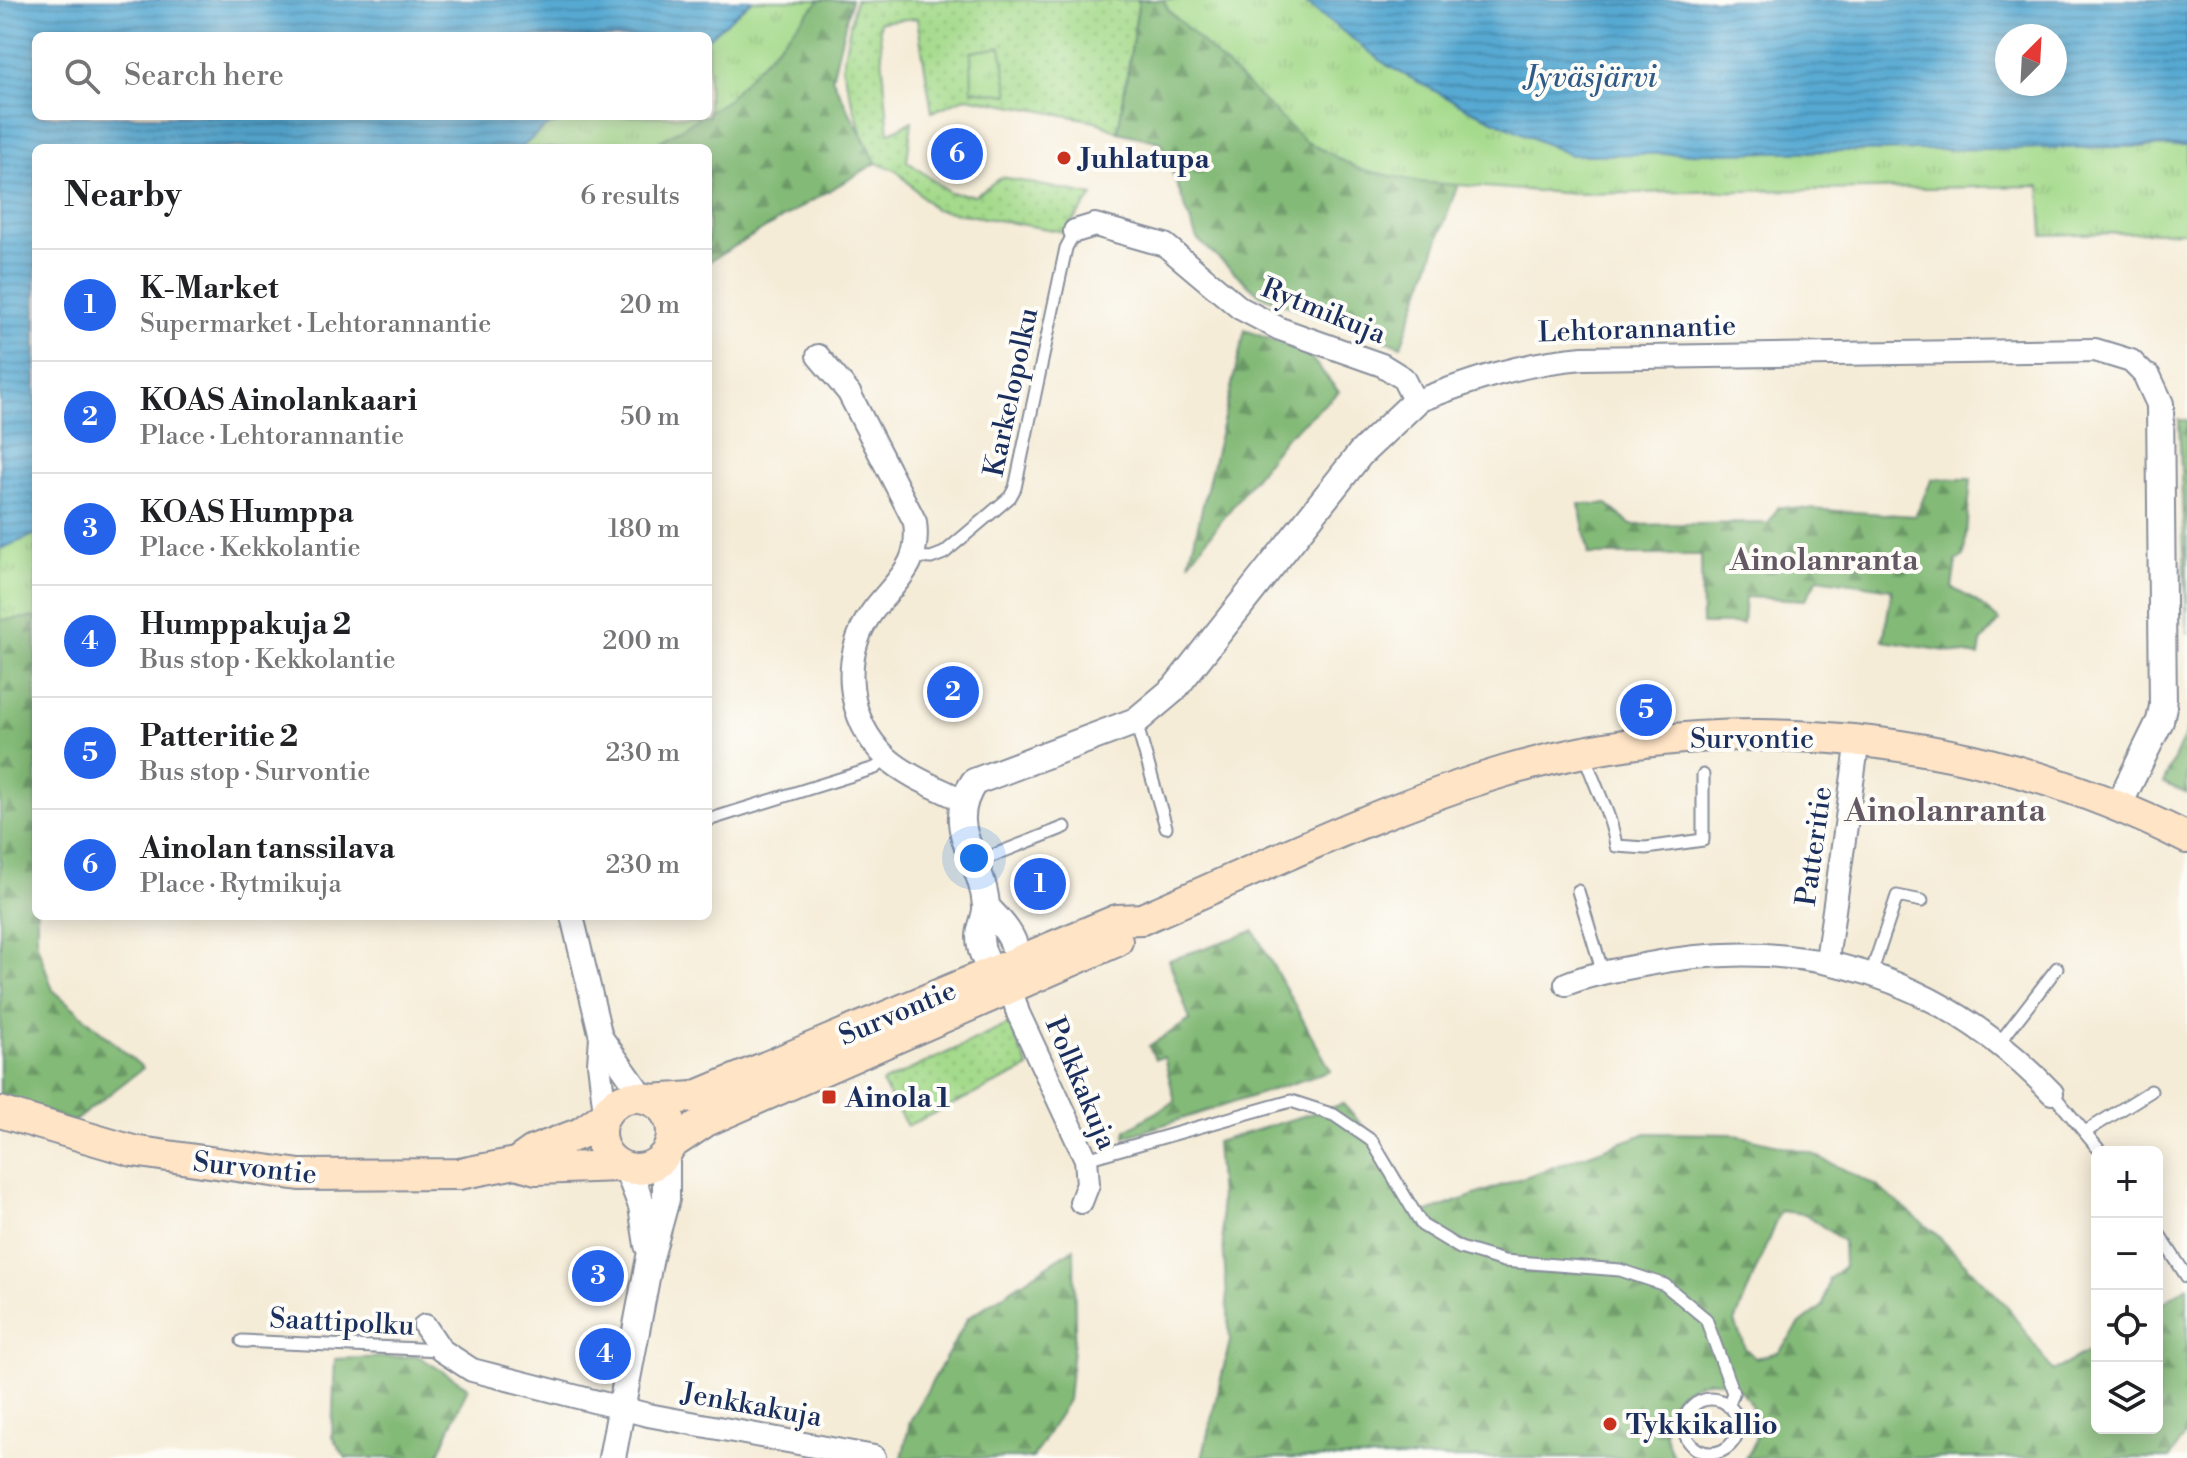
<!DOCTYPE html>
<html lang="en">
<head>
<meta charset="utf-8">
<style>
	body { margin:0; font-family:"Libre Bodoni",serif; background:#f6f6f6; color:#202124 }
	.controls { position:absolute; right:24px; bottom:24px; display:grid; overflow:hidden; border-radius:12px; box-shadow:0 4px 20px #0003 }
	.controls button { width:72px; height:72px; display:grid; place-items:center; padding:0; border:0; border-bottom:2px solid #e0e0e0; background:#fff; color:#202124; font:40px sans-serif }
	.compass { position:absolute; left:1995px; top:24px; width:72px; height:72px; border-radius:50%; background:#fff; box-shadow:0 4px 20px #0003; rotate:24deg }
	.you { position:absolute; left:974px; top:858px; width:28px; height:28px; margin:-20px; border:6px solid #fff; border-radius:50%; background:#1a73e8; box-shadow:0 0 0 12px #1a73e833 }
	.badge { display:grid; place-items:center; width:52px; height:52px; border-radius:50%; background:#2563eb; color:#fff; font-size:26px; font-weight:700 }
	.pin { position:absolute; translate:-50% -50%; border:4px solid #fff; box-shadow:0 2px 8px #0006 }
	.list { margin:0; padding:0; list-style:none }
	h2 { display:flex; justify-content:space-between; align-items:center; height:104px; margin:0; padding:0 32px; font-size:34px }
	h2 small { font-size:26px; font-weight:400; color:#757577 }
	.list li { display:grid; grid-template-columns:52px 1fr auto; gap:24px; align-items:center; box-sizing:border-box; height:112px; padding:0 32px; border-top:2px solid #e0e0e0 }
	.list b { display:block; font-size:30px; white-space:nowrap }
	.list p { margin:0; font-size:26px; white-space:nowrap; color:#757577 }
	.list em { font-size:26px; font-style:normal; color:#757577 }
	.icon { flex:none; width:44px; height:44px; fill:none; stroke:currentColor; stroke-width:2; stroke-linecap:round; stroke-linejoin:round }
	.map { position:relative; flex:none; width:2187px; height:1458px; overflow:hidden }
	.search { position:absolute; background:#fff; box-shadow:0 4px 20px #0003; left:32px; top:32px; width:680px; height:88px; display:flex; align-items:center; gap:20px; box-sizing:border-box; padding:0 28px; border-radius:12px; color:#757577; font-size:30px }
	.panel { position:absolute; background:#fff; box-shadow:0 4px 20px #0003; left:32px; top:144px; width:680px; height:776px; border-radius:12px }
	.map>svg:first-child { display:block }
</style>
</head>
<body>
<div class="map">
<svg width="2187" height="1458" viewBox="0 0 2187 1458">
	<defs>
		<pattern id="grass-dots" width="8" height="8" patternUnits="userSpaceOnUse" patternTransform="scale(2)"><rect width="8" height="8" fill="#a4da8b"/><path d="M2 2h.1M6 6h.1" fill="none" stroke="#8dbb7a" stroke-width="1.8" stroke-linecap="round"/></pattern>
		<pattern id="forest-firs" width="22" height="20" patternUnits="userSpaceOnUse" patternTransform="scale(2)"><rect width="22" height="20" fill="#83ba77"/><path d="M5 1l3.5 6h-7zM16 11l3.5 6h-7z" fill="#6a9865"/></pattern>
		<pattern id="park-tufts" width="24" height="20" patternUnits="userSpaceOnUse" patternTransform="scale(2)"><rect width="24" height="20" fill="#a4da8b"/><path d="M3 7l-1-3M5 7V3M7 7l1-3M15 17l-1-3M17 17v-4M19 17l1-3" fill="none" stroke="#8dbb7a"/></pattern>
		<pattern id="water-rules" width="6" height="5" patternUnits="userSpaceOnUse" patternTransform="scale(2)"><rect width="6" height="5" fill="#56a9d2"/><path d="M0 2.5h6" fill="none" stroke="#468aae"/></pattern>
	</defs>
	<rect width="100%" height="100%" fill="#fdfcf7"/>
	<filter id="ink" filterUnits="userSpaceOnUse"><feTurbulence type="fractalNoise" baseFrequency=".0125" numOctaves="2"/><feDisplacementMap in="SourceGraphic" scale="16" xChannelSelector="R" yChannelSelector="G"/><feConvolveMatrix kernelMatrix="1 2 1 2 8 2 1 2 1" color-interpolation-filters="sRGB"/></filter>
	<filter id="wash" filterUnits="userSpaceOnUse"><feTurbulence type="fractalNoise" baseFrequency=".006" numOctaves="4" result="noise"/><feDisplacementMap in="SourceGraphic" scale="32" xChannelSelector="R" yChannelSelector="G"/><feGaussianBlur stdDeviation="1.8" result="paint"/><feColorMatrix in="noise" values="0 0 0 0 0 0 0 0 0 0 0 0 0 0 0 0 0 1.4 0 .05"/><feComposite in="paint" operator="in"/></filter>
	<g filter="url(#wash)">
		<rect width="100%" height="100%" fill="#f5ecd7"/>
		<g fill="url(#grass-dots)" stroke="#608474" stroke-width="2">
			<polygon points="855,0 1139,0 1118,132 1096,121 967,97 932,112 917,18 879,22 889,133 912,121 907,161 950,193 975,195 1002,177 1093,196 1064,232 934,209 896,170 876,163 862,135 842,67"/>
			<polygon points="1009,1024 1029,1068 907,1126 882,1083"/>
		</g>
		<g fill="url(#forest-firs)" stroke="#4f746a" stroke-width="2" fill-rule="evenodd">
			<polygon points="752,0 851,0 832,78 876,163 708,262 708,148 521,148 577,116 708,116 708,38"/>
			<polygon points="1139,0 1174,0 1460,178 1401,346 1260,295 1197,239 1161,142 1118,132"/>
			<polygon points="1245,330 1307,353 1339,392 1285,438 1189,563"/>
			<polygon points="2179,420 2187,420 2187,635"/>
			<polygon points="1932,479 1971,479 1964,556 1956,561 1952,588 1976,601 2000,621 1981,642 1979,656 1883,641 1892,589 1818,578 1805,600 1745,597 1743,624 1702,624 1701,555 1589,555 1579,504 1607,504 1631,525 1769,523 1778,507 1915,516"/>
			<polygon points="36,534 37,944 53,990 143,1068 73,1122 0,1094 0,549"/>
			<polygon points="2187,731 2187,793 2163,783"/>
			<polygon points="1254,931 1331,1071 1125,1137 1126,1130 1175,1101 1164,1057 1155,1059 1149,1046 1190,1020 1169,960"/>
			<path d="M1343,1104L1382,1147L1422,1214L1647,1133L1732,1134L1811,1153L1877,1186L1935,1233L2007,1306L2053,1371L2097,1347V1428H2157V1307L2187,1286V1431L2170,1458H1745C1755,1447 1759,1432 1755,1417C1738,1347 1631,1389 1675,1458H1202L1230,1341L1216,1142ZM1780,1211L1805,1214L1843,1241L1844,1267L1829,1279L1823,1306L1800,1324L1779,1352L1755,1358L1745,1348L1735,1322Z"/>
			<polygon points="1074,1248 1075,1327 1068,1400 1033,1458 902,1458 910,1421 968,1318"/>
			<polygon points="418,1356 468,1387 437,1458 346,1458 332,1437 335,1359"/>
		</g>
		<g fill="url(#park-tufts)" stroke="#608474" stroke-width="2">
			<polygon points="752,0 820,0 727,100 708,112 708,38"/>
			<polygon points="1163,0 1302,0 1388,66 1467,108 1570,155 2187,146 2187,231 2043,235 2040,186 1575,194 1420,182 1359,169 1305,141 1169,11"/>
			<polygon points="1001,47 1009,95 972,90 971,52"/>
			<polygon points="577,116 701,116 649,148 521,148 544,128"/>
			<polygon points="36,534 36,617 0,620 0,549"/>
		</g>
		<g fill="url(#water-rules)" stroke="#386c98" stroke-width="2" fill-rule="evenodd">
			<polygon points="0,0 752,0 708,38 36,36 36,116 577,116 544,128 521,148 36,148 36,534 0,549"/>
			<path d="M1302,0H2187V146L1570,155L1467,108L1388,66ZM2007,36H2055V84H2007Z"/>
		</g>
	</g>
	<g filter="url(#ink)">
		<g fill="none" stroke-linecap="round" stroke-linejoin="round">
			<g stroke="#888e9a" stroke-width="15">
				<g id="service">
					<polyline points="915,557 931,558 944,553 1010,497 1015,488 1066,248 1075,231"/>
					<polyline points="1136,722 1166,827"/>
					<path d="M1584,752C1593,785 1611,812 1616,846L1646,848L1703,840V775"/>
					<polyline points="708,820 875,768 888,759"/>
					<polyline points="974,863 1065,827"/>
					<polyline points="1578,891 1603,973"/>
					<polyline points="1871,974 1897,896 1922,901"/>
					<polyline points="2000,1042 2057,968"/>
					<polyline points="2052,1093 2101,1152"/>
					<polyline points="2085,1132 2151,1091"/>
					<polyline points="1086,1159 1291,1101 1334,1115 1372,1141 1422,1225 1460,1248 1504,1261 1620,1270 1665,1285 1706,1319 1733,1393 1728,1406"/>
					<polyline points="2157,1231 2187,1277"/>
					<polyline points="242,1341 441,1350"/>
					<circle cx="1711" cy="1426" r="27"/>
				</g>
			</g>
			<g stroke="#888e9a" stroke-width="26">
				<g id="minor">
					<path d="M1075,231L1095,225L1165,245L1240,308L1280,329L1382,365L1403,378L1415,402C1472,380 1522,363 1583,358L2095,350L2131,361L2148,378"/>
					<path d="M818,356L849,393L915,522C921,566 896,580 872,612C840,656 846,720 887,758C907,776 938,788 962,800"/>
					<polyline points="572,916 601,1037 599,1063 605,1113"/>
					<polyline points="1827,960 1858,740"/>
					<path d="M1566,984C1590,974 1617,970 1643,965C1802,933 1940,975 2052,1093"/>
					<polyline points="1011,989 1018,1013 1086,1159 1088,1184 1081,1202"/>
					<polyline points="601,1037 644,1098"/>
					<polyline points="425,1326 441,1350 472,1370 648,1415 874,1457"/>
				</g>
			</g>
			<g stroke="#888e9a" stroke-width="30">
				<g id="tertiary">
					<polyline points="2118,806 2160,721 2163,706 2160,404 2148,378"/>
					<path d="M986,907C1014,936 1023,948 1011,989C995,976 980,959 980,937C980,927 987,916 986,906C983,858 942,829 974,782L1136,721L1174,689L1360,454L1415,402"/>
					<polyline points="627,1168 642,1206 648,1245"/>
					<polyline points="612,1458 650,1257 666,1199 666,1153"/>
				</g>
			</g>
			<g stroke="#888e9a" stroke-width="34">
				<g id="secondary">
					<circle cx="636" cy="1133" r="36"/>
					<path d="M650,1100L694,1097L1117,920L1142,919C1261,868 1381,808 1506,771C1732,705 1977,732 2187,838"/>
					<polyline points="0,1112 133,1151 300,1175 459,1174 516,1163 533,1151 581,1133 603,1117"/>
					<polyline points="670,1145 706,1121 1117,941"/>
					<polyline points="516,1163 536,1169 619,1166"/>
				</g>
			</g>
			<use href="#service" stroke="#fff" stroke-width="11"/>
			<use href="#minor" stroke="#fff" stroke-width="22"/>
			<use href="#tertiary" stroke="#fff" stroke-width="26"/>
			<use href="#secondary" stroke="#ffe4c6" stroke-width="30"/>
		</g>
	</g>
	<g fill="#c8321e" stroke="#fdfcf7" stroke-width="3">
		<circle cx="1064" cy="158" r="8"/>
		<rect x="821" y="1089" width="16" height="16" rx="4"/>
		<circle cx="1610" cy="1424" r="8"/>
	</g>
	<g text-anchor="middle" stroke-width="8" stroke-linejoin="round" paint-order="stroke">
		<g font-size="28" font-weight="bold" fill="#1b2f5e" stroke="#fdfcf7" text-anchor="start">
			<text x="1080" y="168">Juhlatupa</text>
			<text x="845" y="1107">Ainola 1</text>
			<text x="1626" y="1434">Tykkikallio</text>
		</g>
		<g font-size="28" fill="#1b2f5e" stroke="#fdfcf7">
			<text transform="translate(1324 310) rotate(22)" y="10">Rytmikuja</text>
			<text transform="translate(1637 328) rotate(-2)" y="10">Lehtorannantie</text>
			<text transform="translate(1010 392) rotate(-78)" y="10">Karkelopolku</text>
			<text x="1752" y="748">Survontie</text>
			<text transform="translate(1813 846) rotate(-82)" y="10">Patteritie</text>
			<text transform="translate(897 1012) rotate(-23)" y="10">Survontie</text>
			<text transform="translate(1082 1083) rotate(67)" y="10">Polkkakuja</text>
			<text transform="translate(255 1167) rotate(6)" y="10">Survontie</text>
			<text transform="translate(342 1321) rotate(3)" y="10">Saattipolku</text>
			<text transform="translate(752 1404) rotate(10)" y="10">Jenkkakuja</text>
		</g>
		<g font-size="30" font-style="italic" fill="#305a87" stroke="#fdfcf7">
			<text x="1591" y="87">Jyväsjärvi</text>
		</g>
		<g font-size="30" font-weight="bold" fill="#635864" stroke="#fdfcf7">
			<text x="1824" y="570">Ainolanranta</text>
		</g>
		<g font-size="32" font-weight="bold" fill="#635864" stroke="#fdfcf7">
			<text x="1945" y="821">Ainolanranta</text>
		</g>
	</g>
</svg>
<div class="controls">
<button>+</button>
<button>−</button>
<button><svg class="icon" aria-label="locate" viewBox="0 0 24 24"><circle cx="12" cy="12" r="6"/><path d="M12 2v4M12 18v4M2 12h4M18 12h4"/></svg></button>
<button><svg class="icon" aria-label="layers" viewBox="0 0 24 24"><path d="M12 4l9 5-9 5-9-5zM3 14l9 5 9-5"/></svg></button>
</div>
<svg class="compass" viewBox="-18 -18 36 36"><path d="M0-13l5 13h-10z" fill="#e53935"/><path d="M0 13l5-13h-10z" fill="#757577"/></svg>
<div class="you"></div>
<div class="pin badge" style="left:1040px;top:884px">1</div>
<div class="pin badge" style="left:953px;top:692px">2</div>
<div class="pin badge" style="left:598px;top:1276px">3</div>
<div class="pin badge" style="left:605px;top:1354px">4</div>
<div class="pin badge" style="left:1646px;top:710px">5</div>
<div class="pin badge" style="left:957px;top:154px">6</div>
<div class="search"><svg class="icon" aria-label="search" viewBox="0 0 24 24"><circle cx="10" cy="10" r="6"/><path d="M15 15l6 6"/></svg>Search here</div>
<section class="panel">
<h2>Nearby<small>6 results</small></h2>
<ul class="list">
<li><span class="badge">1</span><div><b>K-Market</b><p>Supermarket · Lehtorannantie</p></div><em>20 m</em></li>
<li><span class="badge">2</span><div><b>KOAS Ainolankaari</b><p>Place · Lehtorannantie</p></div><em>50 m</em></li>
<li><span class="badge">3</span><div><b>KOAS Humppa</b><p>Place · Kekkolantie</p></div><em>180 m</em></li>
<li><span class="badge">4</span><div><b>Humppakuja 2</b><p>Bus stop · Kekkolantie</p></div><em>200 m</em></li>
<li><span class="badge">5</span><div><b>Patteritie 2</b><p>Bus stop · Survontie</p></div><em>230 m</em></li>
<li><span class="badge">6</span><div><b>Ainolan tanssilava</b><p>Place · Rytmikuja</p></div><em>230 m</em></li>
</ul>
</section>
</div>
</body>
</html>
